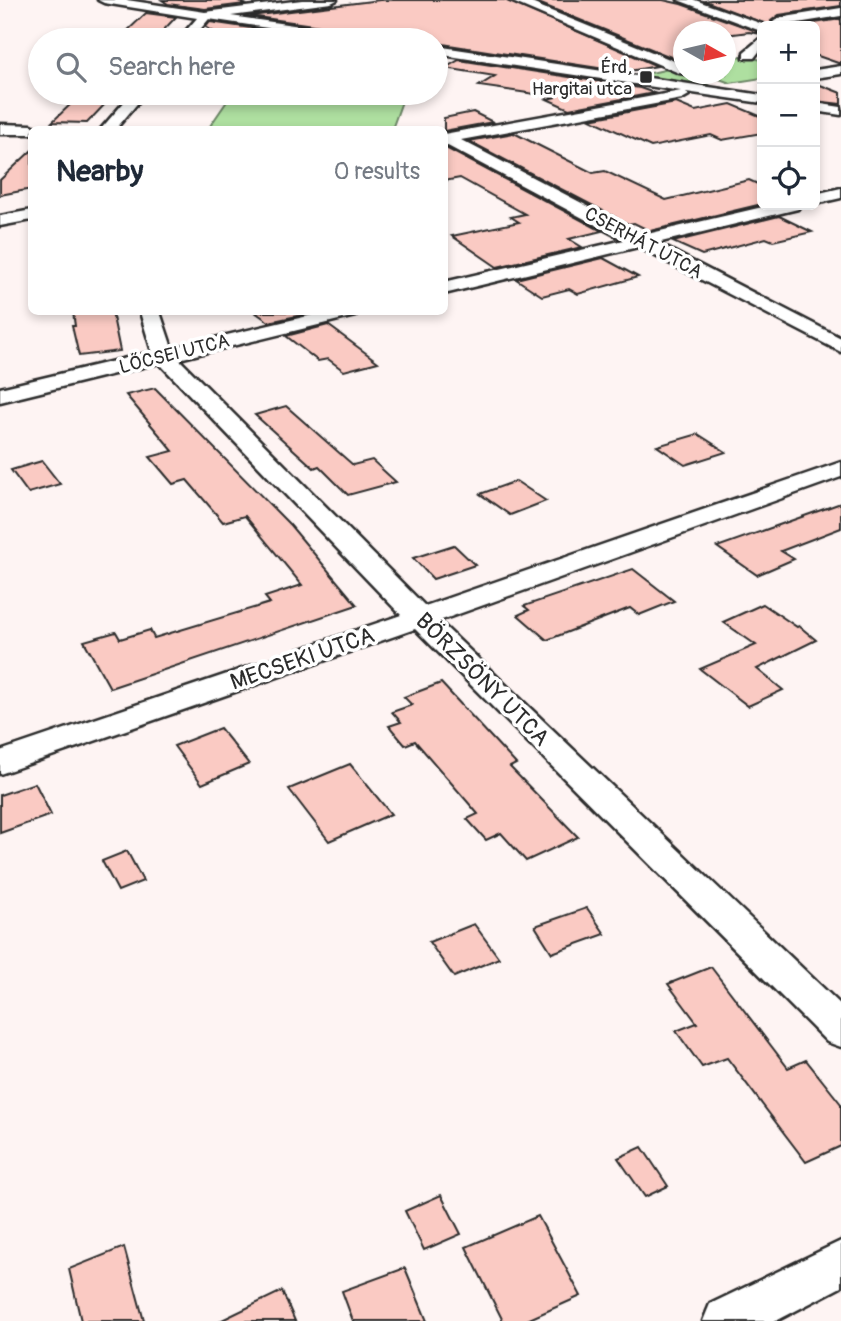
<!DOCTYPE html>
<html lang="en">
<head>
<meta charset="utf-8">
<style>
	body { margin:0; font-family:Pangolin,sans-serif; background:#f2f2f3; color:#1f2937 }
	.controls { position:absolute; right:21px; top:21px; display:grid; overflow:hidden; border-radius:10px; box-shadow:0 4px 10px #0003 }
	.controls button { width:63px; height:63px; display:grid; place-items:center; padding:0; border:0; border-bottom:2px solid #e0e1e3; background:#fff; color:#1f2937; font:35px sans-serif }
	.compass { position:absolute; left:673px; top:21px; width:63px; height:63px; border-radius:50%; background:#fff; box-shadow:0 4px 10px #0003; rotate:98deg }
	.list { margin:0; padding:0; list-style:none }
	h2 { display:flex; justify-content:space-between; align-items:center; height:91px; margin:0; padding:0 28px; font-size:30px }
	h2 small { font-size:23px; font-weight:400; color:#747a83 }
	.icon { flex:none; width:38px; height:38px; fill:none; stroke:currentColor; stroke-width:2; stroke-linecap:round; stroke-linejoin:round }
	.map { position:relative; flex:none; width:841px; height:1321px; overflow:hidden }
	.search { position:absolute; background:#fff; box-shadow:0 4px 10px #0003; left:28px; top:28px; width:420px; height:77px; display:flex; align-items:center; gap:18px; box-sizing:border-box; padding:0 24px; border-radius:38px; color:#747a83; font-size:26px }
	.panel { position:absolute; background:#fff; box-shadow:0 4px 10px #0003; left:28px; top:126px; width:420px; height:189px; border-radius:10px }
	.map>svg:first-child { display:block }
</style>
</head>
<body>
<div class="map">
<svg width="841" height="1321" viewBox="0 0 841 1321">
	<rect width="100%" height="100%" fill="#fef4f3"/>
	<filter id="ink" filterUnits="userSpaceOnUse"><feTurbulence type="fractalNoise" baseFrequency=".0143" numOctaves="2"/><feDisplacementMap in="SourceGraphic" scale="14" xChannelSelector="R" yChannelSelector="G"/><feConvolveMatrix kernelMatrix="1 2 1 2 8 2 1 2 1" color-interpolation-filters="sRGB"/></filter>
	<g filter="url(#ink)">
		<g fill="#aedfa0" stroke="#6c8566" stroke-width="2">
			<polygon points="743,56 762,60 762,78 730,83 706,74 726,74 726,58"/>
			<polygon points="673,68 707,84 709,86 633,77"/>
			<polygon points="274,93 405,93 392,129 208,129 230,97 270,99"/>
		</g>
		<g fill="#facac3" stroke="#2b2b2b" stroke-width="2">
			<polygon points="162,0 237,0 245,4 205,9 168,4"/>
			<polygon points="380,0 506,0 657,66 624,72 436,43 436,40 418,40 250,16"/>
			<polygon points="531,0 663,0 681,4 762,33 762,34 749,32 725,35 725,32 683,32 683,62"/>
			<polygon points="710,0 841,0 841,6 779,15 771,21 775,26 771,26 705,1"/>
			<polygon points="146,13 176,17 159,35 124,34"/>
			<polygon points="841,19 841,64 815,55 815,26 794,26"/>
			<polygon points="210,22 319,38 227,40 206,27"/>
			<polygon points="459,60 640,88 654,93 569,109 547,99 556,97 479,86 495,76 445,68"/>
			<polygon points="815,83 841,93 841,104 815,101"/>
			<polygon points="75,100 108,101 87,123 52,122"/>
			<polygon points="676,103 695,111 731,104 762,117 762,133 722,140 711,135 651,147 590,119"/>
			<polygon points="473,112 493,122 444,131 444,118"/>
			<polygon points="514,133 593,173 605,171 666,200 749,180 762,186 762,204 650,231 634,223 628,224 469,141"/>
			<polygon points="444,147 602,231 569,239 582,247 497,267 452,236 519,222 511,217 525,214 460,178 444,181"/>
			<polygon points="32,150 32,189 0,195 0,180"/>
			<polygon points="779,216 812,232 773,241 766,238 702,255 673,242"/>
			<polygon points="603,258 638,277 578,294 569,289 542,296 516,279"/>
			<polygon points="73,312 112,312 120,351 79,356 72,326 75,326"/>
			<polygon points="255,312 309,312 311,313 269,322"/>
			<polygon points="328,325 378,362 344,371 328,359 318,361 286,336"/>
			<polygon points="155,388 290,525 357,605 110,688 84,641 116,632 120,639 150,630 154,638 270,603 265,597 302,585 245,516 223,522 187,480 173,484 150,457 173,451 126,395"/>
			<polygon points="286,406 353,465 372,460 396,482 348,495 319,466 314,468 255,415"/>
			<polygon points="698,434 726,452 685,465 657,446"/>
			<polygon points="42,461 60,484 28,493 11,470"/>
			<polygon points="516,481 546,501 510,515 480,494"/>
			<polygon points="841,503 841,528 781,551 794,559 757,575 717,547"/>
			<polygon points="454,545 475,565 433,579 413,558"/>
			<polygon points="633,569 674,601 639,615 630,608 547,640 518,615 529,610 524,606"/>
			<polygon points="763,604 797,627 799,626 816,640 757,669 783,690 748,706 700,669 756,645 723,622"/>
			<polygon points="441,683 516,764 510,767 578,837 526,861 501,833 486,840 467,819 478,814 415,741 405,745 389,726 401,722 392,712 412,705 404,697"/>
			<polygon points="220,728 249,764 202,784 174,746"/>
			<polygon points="350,764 391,814 329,841 289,789"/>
			<polygon points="35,783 51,815 0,833 0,795"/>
			<polygon points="127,851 143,881 118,891 102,861"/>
			<polygon points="587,908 605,934 552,953 535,926"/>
			<polygon points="474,924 499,958 454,977 429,942"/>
			<polygon points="711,967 788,1068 806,1060 841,1104 841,1146 806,1162 727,1058 702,1067 676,1031 697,1023 668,984"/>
			<polygon points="642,1147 668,1186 645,1197 618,1158"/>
			<polygon points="441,1195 461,1234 424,1250 405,1211"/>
			<polygon points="538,1216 581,1296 525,1321 503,1321 466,1247"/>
			<polygon points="124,1247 144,1321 81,1321 69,1269"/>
			<polygon points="405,1268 427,1321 353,1321 342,1291"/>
			<polygon points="282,1291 295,1321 220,1321"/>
		</g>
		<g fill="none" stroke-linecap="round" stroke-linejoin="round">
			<g stroke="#2b2b2b" stroke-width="5">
				<g id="minor">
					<polygon points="98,0 127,0 205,12 302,0 337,0 331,3 231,16 370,36 376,40 347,40 209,19 191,40 178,40 197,18 104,3"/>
					<polygon points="508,0 524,0 684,65 684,74 686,74 679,73"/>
					<polygon points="678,0 695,0 768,26 762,26 762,31 758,30"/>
					<polygon points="841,8 841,16 779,26 773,22 779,18"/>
					<polygon points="762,37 762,48 754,58 744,58 744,52"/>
					<polygon points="436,46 762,95 762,103 686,92 689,95 682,99 461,140 643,235 771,205 800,205 798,209 657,243 841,338 841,352 638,247 444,294 444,282 624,240 444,144 444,134 681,91 436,54"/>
					<polygon points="841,66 841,74 815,78 815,70"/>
					<polygon points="132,93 146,93 115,130 100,130"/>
					<polygon points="815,103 841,107 841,115 815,111"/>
					<polygon points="0,124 32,125 39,130 32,130 32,134 0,134"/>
					<polygon points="841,188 841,198 815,204 815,194"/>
					<polygon points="32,210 32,220 0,226 0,216"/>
					<polygon points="140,312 160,312 172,348 325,312 358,312 355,316 179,359 425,606 841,462 841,477 439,621 841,1005 841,1047 827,1042 415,629 0,774 0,751 401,615 159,363 0,402 0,388 152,352"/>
					<polygon points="841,1241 841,1287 776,1321 703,1321 710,1304"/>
				</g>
			</g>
			<use href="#minor" fill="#fff" fill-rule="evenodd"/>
		</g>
	</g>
	<rect fill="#2b2b2b" stroke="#fff" stroke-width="2.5" x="639" y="70" width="14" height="14" rx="3.5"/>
	<g text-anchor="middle" stroke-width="7" stroke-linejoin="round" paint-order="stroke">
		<g font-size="19" fill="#2b2b2b" stroke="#fff" text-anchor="end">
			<text x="632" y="73">Érd,<tspan x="632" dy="22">Hargitai utca</tspan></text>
		</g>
		<g font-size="19" fill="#2b2b2b" stroke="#fff">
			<text transform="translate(644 242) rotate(28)" y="7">CSERHÁT UTCA</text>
			<text transform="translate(174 353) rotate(-14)" y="7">LŐCSEI UTCA</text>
		</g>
		<g font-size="23" fill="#2b2b2b" stroke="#fff">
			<text transform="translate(302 658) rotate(-19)" y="8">MECSEKI UTCA</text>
			<text transform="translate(483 679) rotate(45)" y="8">BÖRZSÖNY UTCA</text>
		</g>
	</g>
</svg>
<div class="controls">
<button>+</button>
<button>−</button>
<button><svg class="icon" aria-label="locate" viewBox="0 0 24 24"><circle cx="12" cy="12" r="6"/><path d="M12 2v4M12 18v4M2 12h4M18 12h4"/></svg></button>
</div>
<svg class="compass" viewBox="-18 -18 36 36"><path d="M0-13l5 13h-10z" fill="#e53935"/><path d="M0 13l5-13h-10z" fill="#747a83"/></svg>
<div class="search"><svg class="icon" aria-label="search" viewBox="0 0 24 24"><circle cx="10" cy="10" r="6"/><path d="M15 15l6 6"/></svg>Search here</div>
<section class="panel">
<h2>Nearby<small>0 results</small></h2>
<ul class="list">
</ul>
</section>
</div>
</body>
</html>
